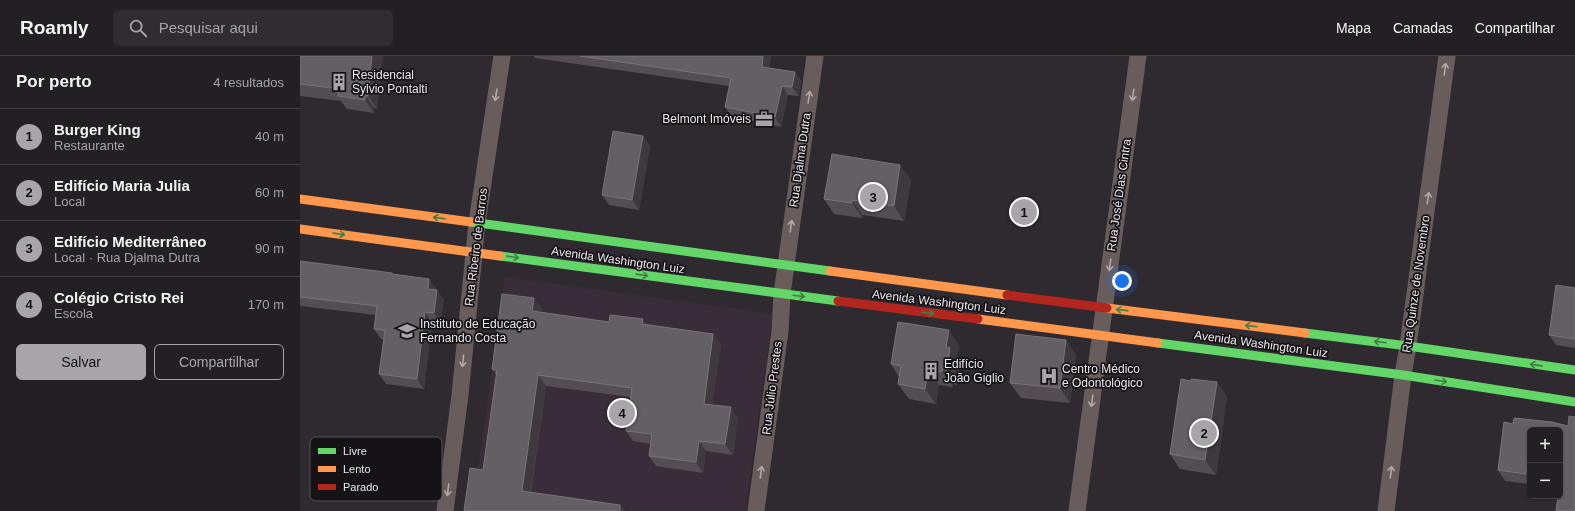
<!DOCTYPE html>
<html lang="pt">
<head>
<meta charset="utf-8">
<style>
	body { margin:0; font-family:Arial,sans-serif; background:#2f2d31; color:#f1f3f6 }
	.controls { position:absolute; right:12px; bottom:12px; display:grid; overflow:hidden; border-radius:6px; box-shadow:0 1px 3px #0004 }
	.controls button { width:36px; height:36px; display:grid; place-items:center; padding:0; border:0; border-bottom:1px solid #403e41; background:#232024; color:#f1f3f6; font:20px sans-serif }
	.you { position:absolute; left:822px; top:225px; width:14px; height:14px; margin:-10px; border:3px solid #fff; border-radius:50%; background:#1a73e8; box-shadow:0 0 0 6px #1a73e833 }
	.badge { display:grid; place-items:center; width:26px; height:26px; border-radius:50%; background:#a9a4aa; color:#111; font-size:13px; font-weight:700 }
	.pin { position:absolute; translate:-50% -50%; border:2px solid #fff; box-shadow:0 1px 4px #0006 }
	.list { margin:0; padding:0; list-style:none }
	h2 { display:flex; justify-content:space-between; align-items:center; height:52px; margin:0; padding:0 16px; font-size:17px }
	h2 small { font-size:13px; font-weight:400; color:#a3a3a6 }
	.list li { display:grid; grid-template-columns:26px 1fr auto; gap:12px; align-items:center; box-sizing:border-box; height:56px; padding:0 16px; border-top:1px solid #403e41 }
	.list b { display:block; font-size:15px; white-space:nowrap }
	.list p { margin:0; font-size:13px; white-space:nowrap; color:#a3a3a6 }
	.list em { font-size:13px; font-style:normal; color:#a3a3a6 }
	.actions { display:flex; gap:8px; padding:12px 16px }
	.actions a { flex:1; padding:9px 0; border:1px solid #a9a4aa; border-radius:6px; text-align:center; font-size:14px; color:#a9a4aa }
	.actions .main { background:#a9a4aa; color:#111 }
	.icon { flex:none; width:22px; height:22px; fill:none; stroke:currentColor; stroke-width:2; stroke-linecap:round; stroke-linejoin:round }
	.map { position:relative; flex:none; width:1275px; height:455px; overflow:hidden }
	header { display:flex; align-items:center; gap:24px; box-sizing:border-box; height:56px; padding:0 20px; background:#232024; border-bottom:1px solid #403e41 }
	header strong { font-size:19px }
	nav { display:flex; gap:22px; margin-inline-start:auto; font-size:14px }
	.search { width:280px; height:36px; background:#2f2d31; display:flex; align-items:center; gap:10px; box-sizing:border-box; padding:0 14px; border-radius:6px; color:#a3a3a6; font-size:15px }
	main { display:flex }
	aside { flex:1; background:#232024 }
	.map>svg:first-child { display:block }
</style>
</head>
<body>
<header>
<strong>Roamly</strong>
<div class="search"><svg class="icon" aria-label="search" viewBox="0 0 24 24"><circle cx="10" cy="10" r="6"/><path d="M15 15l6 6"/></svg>Pesquisar aqui</div>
<nav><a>Mapa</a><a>Camadas</a><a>Compartilhar</a></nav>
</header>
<main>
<aside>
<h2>Por perto<small>4 resultados</small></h2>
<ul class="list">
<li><span class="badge">1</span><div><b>Burger King</b><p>Restaurante</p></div><em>40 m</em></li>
<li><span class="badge">2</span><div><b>Edifício Maria Julia</b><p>Local</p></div><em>60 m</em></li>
<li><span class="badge">3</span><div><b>Edifício Mediterrâneo</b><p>Local · Rua Djalma Dutra</p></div><em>90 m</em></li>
<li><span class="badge">4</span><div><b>Colégio Cristo Rei</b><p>Escola</p></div><em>170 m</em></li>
</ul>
<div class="actions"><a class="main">Salvar</a><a>Compartilhar</a></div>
</aside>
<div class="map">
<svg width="1275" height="455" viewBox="0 0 1275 455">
	<rect width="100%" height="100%" fill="#2f2a30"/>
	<polygon fill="#392d3a" points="205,221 473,258 445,455 172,455"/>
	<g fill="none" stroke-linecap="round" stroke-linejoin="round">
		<g stroke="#685d5a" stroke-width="17">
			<polyline points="145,455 160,339 177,167 202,0"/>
			<polyline points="456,455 480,275 482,238 515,0"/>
			<polyline points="777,455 838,0"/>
			<polyline points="1086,455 1103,319 1108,290 1147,0"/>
		</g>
		<g stroke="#63d668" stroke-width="9">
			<polyline points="171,166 530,215"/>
			<polyline points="200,200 538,245"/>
			<polyline points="1005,277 1108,290 1275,314"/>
			<polyline points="858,287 1103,319 1275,346"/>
		</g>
		<g stroke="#ff974d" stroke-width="9">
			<polyline points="0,143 171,166"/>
			<polyline points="0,173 200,200"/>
			<polyline points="530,215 707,239"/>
			<polyline points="807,252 1005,277"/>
			<polyline points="678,263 858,287"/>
		</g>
		<g stroke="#b3261e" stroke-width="9">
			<polyline points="707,239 807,252"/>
			<polyline points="538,245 678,263"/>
		</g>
	</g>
	<g fill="#544d54">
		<polygon points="0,0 83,0 77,53 74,52 74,57 47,53 41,45 0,40"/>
		<polygon points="234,0 471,0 469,12 495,16 501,25 499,40 488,39 481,71 431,60 425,51 429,30 235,2"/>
		<polygon points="343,80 350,90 339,154 309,149 302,139"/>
		<polygon points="611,124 604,165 563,159 562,162 534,158 524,143"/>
		<polygon points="0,205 129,223 136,233 136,234 144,244 140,267 132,266 124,333 86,328 79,318 84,283 81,283 74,273 76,259 0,250"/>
		<polygon points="1275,232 1275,292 1256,289 1249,279"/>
		<polygon points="242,253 241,256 309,266 347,269 413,278 421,288 412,349 438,362 433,399 406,395 403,417 356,410 349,400 351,388 333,385 326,375 331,341 246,330 231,436 320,449 325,455 164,455 183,414 196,319 192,313"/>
		<polygon points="766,284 776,299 770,347 721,342 710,327"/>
		<polygon points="659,289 657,302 660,307 657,329 653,328 653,331 639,329 636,348 609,343 598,328 599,321 591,308"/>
		<polygon points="891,325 917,326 927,341 916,419 880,413 870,398"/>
		<polygon points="1213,368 1268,370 1260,440 1260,374 1230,374 1230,428 1205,425 1198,414"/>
	</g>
	<g fill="#3f383f">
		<polygon points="72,0 83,0 77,53 68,40"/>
		<polygon points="463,0 471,0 468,20 462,11"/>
		<polygon points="495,16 501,25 499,40 492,31"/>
		<polygon points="482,30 488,39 481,71 475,61"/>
		<polygon points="65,39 74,52 74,57 65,44"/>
		<polygon points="343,80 350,90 339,154 332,144"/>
		<polygon points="600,109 611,124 604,165 594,150"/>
		<polygon points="552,144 563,159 562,162 552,147"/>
		<polygon points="129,223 136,233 135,243 128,233"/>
		<polygon points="137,234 144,244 140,267 134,257"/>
		<polygon points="234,242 242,253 240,266 232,255"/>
		<polygon points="125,256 132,266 124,333 117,323"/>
		<polygon points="343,263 350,274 342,268"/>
		<polygon points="649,274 659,289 657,302 660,307 657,329 647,314 646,291"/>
		<polygon points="413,278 421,288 411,358 404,348"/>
		<polygon points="766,284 776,299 770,347 760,332"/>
		<polygon points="643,313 653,328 653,331 642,316"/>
		<polygon points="628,314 639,329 636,348 625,333"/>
		<polygon points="238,319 246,330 229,446 222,435"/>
		<polygon points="917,326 927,341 916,419 905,404"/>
		<polygon points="431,351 438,362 433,399 425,388"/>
		<polygon points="399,385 406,395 403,417 396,406"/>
		<polygon points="1226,415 1230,420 1230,423 1226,418"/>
		<polygon points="320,449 325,455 320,455"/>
	</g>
	<g fill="#645e65" stroke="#79737a">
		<polygon points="0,0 72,0 68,40 65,39 65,44 38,40 39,33 0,28"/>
		<polygon points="280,0 463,0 462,11 495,16 492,31 482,30 475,61 425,51 431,22"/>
		<polygon points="313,75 343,80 332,144 302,139"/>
		<polygon points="532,98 600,109 594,150 552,144 552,147 524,143"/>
		<polygon points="0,205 92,217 92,218 129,223 128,233 137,234 134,257 125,256 117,323 79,318 85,274 74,273 77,250 0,241"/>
		<polygon points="1256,229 1275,232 1275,283 1249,279"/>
		<polygon points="202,238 234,242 232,255 309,266 310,259 343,263 342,268 413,278 404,348 431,351 425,388 399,385 396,406 349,400 352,378 326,375 332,332 238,319 222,435 320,449 320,455 164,455 170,412 183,414 197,314 192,313"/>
		<polygon points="598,266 649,274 646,291 650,292 647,314 643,313 642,316 628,314 625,333 598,328 601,310 591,308"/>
		<polygon points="716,278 766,284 760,332 710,327"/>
		<polygon points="881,323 891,325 891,323 917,326 905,404 870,398"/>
		<polygon points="1269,360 1275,361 1275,455 1256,455 1258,440 1260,440 1260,428 1261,419 1260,419 1260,374 1230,374 1230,415 1226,415 1226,418 1198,414 1204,366 1213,368 1214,362 1252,366 1268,370"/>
	</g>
	<defs><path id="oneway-shaft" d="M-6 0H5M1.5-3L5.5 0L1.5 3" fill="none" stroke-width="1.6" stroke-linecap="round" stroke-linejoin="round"/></defs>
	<g stroke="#b0a8aa">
		<use href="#oneway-shaft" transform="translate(1145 13) rotate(-82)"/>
		<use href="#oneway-shaft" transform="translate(196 39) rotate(99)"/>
		<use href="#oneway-shaft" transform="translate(833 39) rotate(98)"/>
		<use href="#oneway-shaft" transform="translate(509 41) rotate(-81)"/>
		<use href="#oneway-shaft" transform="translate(1128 142) rotate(-82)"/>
		<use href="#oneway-shaft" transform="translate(491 170) rotate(-82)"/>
		<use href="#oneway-shaft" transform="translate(810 209) rotate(98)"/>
		<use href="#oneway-shaft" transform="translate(163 305) rotate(96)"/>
		<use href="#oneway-shaft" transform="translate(792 345) rotate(98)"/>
		<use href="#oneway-shaft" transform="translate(461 416) rotate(-83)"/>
		<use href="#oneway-shaft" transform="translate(1091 416) rotate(-83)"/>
		<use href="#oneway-shaft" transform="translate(148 434) rotate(97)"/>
	</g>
	<g stroke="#407e44">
		<use href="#oneway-shaft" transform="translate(139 162) rotate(-172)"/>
		<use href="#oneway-shaft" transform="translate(39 178) rotate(8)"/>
		<use href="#oneway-shaft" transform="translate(213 201) rotate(8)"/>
		<use href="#oneway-shaft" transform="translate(342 219) rotate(8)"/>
		<use href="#oneway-shaft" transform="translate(499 240) rotate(7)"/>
		<use href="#oneway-shaft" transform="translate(822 254) rotate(-173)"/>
		<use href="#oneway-shaft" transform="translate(628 257) rotate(7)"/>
		<use href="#oneway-shaft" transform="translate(951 270) rotate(-173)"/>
		<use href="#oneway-shaft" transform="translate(1080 286) rotate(-173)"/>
		<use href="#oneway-shaft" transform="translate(1236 309) rotate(-172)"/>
		<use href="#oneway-shaft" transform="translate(1141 325) rotate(9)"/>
	</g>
	<defs>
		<g id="building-bare" transform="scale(1.38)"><path d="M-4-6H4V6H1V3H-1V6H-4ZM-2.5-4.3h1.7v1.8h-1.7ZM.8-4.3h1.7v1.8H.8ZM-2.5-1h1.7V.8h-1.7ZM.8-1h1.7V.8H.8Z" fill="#a9a4aa" stroke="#161317" stroke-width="2.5" paint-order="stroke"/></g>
		<g id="office-bare" transform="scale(1.38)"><path d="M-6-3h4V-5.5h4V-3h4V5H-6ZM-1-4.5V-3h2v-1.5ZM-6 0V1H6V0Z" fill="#a9a4aa" stroke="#161317" stroke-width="2.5" paint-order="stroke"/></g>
		<g id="school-bare" transform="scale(1.38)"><path d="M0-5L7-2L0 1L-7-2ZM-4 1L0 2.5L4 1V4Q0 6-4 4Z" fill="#a9a4aa" stroke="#161317" stroke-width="2.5" paint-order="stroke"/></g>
		<g id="hospital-bare" transform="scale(1.38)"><path d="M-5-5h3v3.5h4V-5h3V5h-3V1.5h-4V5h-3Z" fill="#a9a4aa" stroke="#161317" stroke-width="2.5" paint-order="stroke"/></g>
	</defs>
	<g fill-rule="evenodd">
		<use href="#building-bare" x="39" y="26"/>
		<use href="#office-bare" x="464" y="63"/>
		<use href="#school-bare" x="107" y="275"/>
		<use href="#building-bare" x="631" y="315"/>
		<use href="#hospital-bare" x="749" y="320"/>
	</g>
	<g text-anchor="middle" stroke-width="3.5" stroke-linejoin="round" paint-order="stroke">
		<g font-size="12" fill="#eae5eb" stroke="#161317" text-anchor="start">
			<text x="52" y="23">Residencial<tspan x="52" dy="14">Sylvio Pontalti</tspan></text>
			<text x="451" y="67" text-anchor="end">Belmont Imóveis</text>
			<text x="120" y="272">Instituto de Educação<tspan x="120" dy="14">Fernando Costa</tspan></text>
			<text x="644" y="312">Edifício<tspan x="644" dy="14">João Giglio</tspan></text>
			<text x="762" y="317">Centro Médico<tspan x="762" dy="14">e Odontológico</tspan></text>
		</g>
		<g font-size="12" fill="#eae5eb" stroke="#161317">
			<text transform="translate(500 104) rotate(-82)" y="4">Rua Djalma Dutra</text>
			<text transform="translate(819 139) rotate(-82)" y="4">Rua José Dias Cintra</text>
			<text transform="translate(176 191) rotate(-83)" y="4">Rua Ribeiro de Barros</text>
			<text transform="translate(318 204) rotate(8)" y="4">Avenida Washington Luiz</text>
			<text transform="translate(1116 228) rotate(-82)" y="4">Rua Quinze de Novembro</text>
			<text transform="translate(639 246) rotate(7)" y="4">Avenida Washington Luiz</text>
			<text transform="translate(961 288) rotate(8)" y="4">Avenida Washington Luiz</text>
			<text transform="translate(472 332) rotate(-83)" y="4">Rua Júlio Prestes</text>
		</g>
	</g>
	<rect x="10" y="381" width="132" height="64" rx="6" fill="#161317" stroke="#565257" stroke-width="1"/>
	<rect x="18" y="392" width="18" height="6" fill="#63d668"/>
	<rect x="18" y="410" width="18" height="6" fill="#ff974d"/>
	<rect x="18" y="428" width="18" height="6" fill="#b3261e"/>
	<g font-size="11" fill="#eae5eb">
		<text x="43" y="399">Livre</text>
		<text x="43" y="417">Lento</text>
		<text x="43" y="435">Parado</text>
	</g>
</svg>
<div class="controls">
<button>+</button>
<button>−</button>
</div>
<div class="you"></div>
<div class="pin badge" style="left:724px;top:156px">1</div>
<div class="pin badge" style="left:904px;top:377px">2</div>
<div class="pin badge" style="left:573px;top:141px">3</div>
<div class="pin badge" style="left:322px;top:357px">4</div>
</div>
</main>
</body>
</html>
